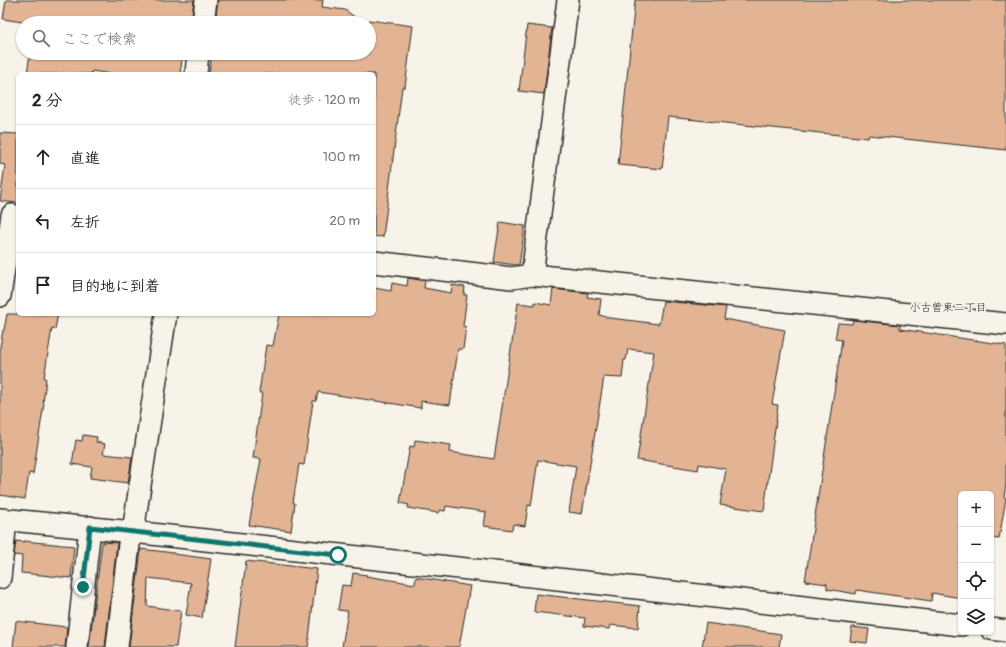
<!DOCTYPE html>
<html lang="ja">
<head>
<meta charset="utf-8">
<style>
	body { margin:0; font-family:Pangolin,"Klee One",sans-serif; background:#f6f6f6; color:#222 }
	.controls { position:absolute; right:12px; bottom:12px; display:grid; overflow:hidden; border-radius:6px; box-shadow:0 1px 3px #0004 }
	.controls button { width:36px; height:36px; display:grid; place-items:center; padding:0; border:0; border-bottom:1px solid #e0e0e0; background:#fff; color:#222; font:20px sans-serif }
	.stop { position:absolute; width:12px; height:12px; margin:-9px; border:3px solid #0f766e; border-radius:50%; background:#fff }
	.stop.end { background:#0f766e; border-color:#fff; box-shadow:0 1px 4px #0008 }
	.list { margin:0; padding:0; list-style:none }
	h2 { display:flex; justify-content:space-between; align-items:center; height:52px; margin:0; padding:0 16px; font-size:17px }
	h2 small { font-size:13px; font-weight:400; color:#767676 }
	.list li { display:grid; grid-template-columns:26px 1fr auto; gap:12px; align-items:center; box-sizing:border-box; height:64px; padding:0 16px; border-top:1px solid #e0e0e0 }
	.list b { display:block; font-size:15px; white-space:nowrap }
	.list em { font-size:13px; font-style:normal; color:#767676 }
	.icon { flex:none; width:22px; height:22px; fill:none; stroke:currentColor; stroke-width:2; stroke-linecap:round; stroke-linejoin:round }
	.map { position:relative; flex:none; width:1006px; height:647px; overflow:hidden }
	.search { position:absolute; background:#fff; box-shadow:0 1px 3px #0004; left:16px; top:16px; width:360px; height:44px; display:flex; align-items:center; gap:10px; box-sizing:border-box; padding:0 14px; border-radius:22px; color:#767676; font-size:15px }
	.panel { position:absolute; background:#fff; box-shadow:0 1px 3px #0004; left:16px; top:72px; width:360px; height:244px; border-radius:6px }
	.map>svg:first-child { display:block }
</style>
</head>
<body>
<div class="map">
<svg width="1006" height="647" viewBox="0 0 1006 647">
	<rect width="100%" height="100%" fill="#f7f3e8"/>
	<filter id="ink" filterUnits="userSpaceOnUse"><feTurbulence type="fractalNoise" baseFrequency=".025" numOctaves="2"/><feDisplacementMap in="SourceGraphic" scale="8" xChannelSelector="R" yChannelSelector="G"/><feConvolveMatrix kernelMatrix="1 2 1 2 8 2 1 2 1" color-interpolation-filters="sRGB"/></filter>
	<g filter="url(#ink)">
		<g fill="#e3b494" stroke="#2b2b2b">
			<polygon points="6,0 194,0 191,23 29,23 3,19"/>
			<polygon points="218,0 323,0 322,7 345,10 363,23 215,23"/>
			<polygon points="635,0 1006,0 1006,150 869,135 868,138 668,117 662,169 618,165"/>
			<polygon points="369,20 413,26 405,87 402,87 383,237 374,236 374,74 209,74 212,53 369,53"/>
			<polygon points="527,25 552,28 544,94 519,91"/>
			<polygon points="30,53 183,53 180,74 111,74 92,71 91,74 27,74"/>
			<polygon points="0,133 18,134 18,203 0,201 5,165 0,164"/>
			<polygon points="500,222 525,226 519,265 516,265 494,262"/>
			<polygon points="408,278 425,281 424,288 451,293 452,285 465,287 464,295 467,295 463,326 466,327 463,349 458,349 450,405 421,401 421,408 318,392 316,401 313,401 304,465 299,464 293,503 295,503 291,531 249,525 261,459 253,458 262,393 259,393 266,345 273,346 279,314 374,314 374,288 391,291 392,283 407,286"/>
			<polygon points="553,289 588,293 587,297 601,299 599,315 610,318 659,324 663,301 726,307 724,319 785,330 772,404 778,405 764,511 720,505 726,469 699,464 698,470 637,460 654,352 628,349 626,360 624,360 622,378 604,377 582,514 569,512 576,466 538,460 531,506 528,505 525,526 513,524 512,530 484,526 486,512 446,506 445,511 439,510 438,513 408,508 409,505 400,503 410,446 414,447 415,440 451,445 450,452 494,459 518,303 535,305 535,302 551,305"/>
			<polygon points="7,314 58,314 55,329 52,328 44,378 46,379 43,403 44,403 33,474 29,473 25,499 0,495 0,347 3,330 4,330"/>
			<polygon points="853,320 900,325 900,329 1006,345 1006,484 1004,497 1006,498 999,539 991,538 991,494 961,494 961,598 932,593 931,601 857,590 856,594 827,589 827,584 805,581 842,340 835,339 838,323 852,324"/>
			<polygon points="83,435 97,437 96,442 105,444 103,454 132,457 128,483 90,478 92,467 72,464 76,440 82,441"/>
			<polygon points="16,541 24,542 24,541 74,546 71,578 21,573 22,556 14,555"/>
			<polygon points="102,542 117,543 105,647 89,647"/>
			<polygon points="141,549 174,553 174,554 211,559 202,618 186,615 191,583 148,578 147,606 181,611 176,647 129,647"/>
			<polygon points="246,561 317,569 308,647 235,647"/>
			<polygon points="353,573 367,575 366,576 415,584 416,577 470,586 459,647 342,647 348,611 338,610 342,585 351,586"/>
			<polygon points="536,594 640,606 638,628 610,625 609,629 584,626 585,618 534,612"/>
			<polygon points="16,621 67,627 65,647 13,647"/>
			<polygon points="706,623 781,634 779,647 702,647"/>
			<polygon points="852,627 869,629 867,643 850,641"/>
		</g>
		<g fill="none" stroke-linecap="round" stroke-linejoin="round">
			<g stroke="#2b2b2b" stroke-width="24">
				<g id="minor">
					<polyline points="203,23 206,0"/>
					<polyline points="196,74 198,53"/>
					<polyline points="374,262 512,278 532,275 1006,324"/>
					<polyline points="532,275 568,0"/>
					<polyline points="0,296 12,215"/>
					<polyline points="0,519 133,532 576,581 961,625"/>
					<polyline points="0,578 6,520"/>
					<polyline points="991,629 1006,631"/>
					<polyline points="77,647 90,527"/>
					<polyline points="117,647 129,544 133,532 166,314"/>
				</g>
			</g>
			<use href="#minor" stroke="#f7f3e8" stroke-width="21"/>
		</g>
	</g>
	<g fill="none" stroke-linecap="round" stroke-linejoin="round" filter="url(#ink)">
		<polyline stroke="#0f766e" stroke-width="5" points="83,587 90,527 338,555"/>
	</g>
	<g text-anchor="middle" stroke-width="4" stroke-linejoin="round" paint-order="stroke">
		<g font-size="11" fill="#2b2b2b" stroke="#f7f3e8">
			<text x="948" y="311">小古曽東二丁目</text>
		</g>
	</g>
</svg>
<div class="controls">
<button>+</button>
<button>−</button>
<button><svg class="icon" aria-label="locate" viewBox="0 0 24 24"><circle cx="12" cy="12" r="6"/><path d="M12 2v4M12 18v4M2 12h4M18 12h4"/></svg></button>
<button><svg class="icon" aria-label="layers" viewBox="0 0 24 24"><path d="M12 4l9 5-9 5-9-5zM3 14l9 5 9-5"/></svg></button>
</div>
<div class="stop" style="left:338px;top:555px"></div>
<div class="stop end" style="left:83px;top:587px"></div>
<div class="search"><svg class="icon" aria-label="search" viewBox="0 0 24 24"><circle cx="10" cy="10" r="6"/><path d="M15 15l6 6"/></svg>ここで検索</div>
<section class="panel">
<h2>2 分<small>徒歩 · 120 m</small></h2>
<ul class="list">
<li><svg class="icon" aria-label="ahead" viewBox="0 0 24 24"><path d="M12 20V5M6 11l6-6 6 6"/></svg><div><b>直進</b></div><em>100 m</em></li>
<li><svg class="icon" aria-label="left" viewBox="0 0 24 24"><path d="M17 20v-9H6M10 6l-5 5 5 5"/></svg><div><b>左折</b></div><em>20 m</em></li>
<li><svg class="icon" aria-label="arrive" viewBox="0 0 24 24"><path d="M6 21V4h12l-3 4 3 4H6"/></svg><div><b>目的地に到着</b></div></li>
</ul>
</section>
</div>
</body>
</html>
